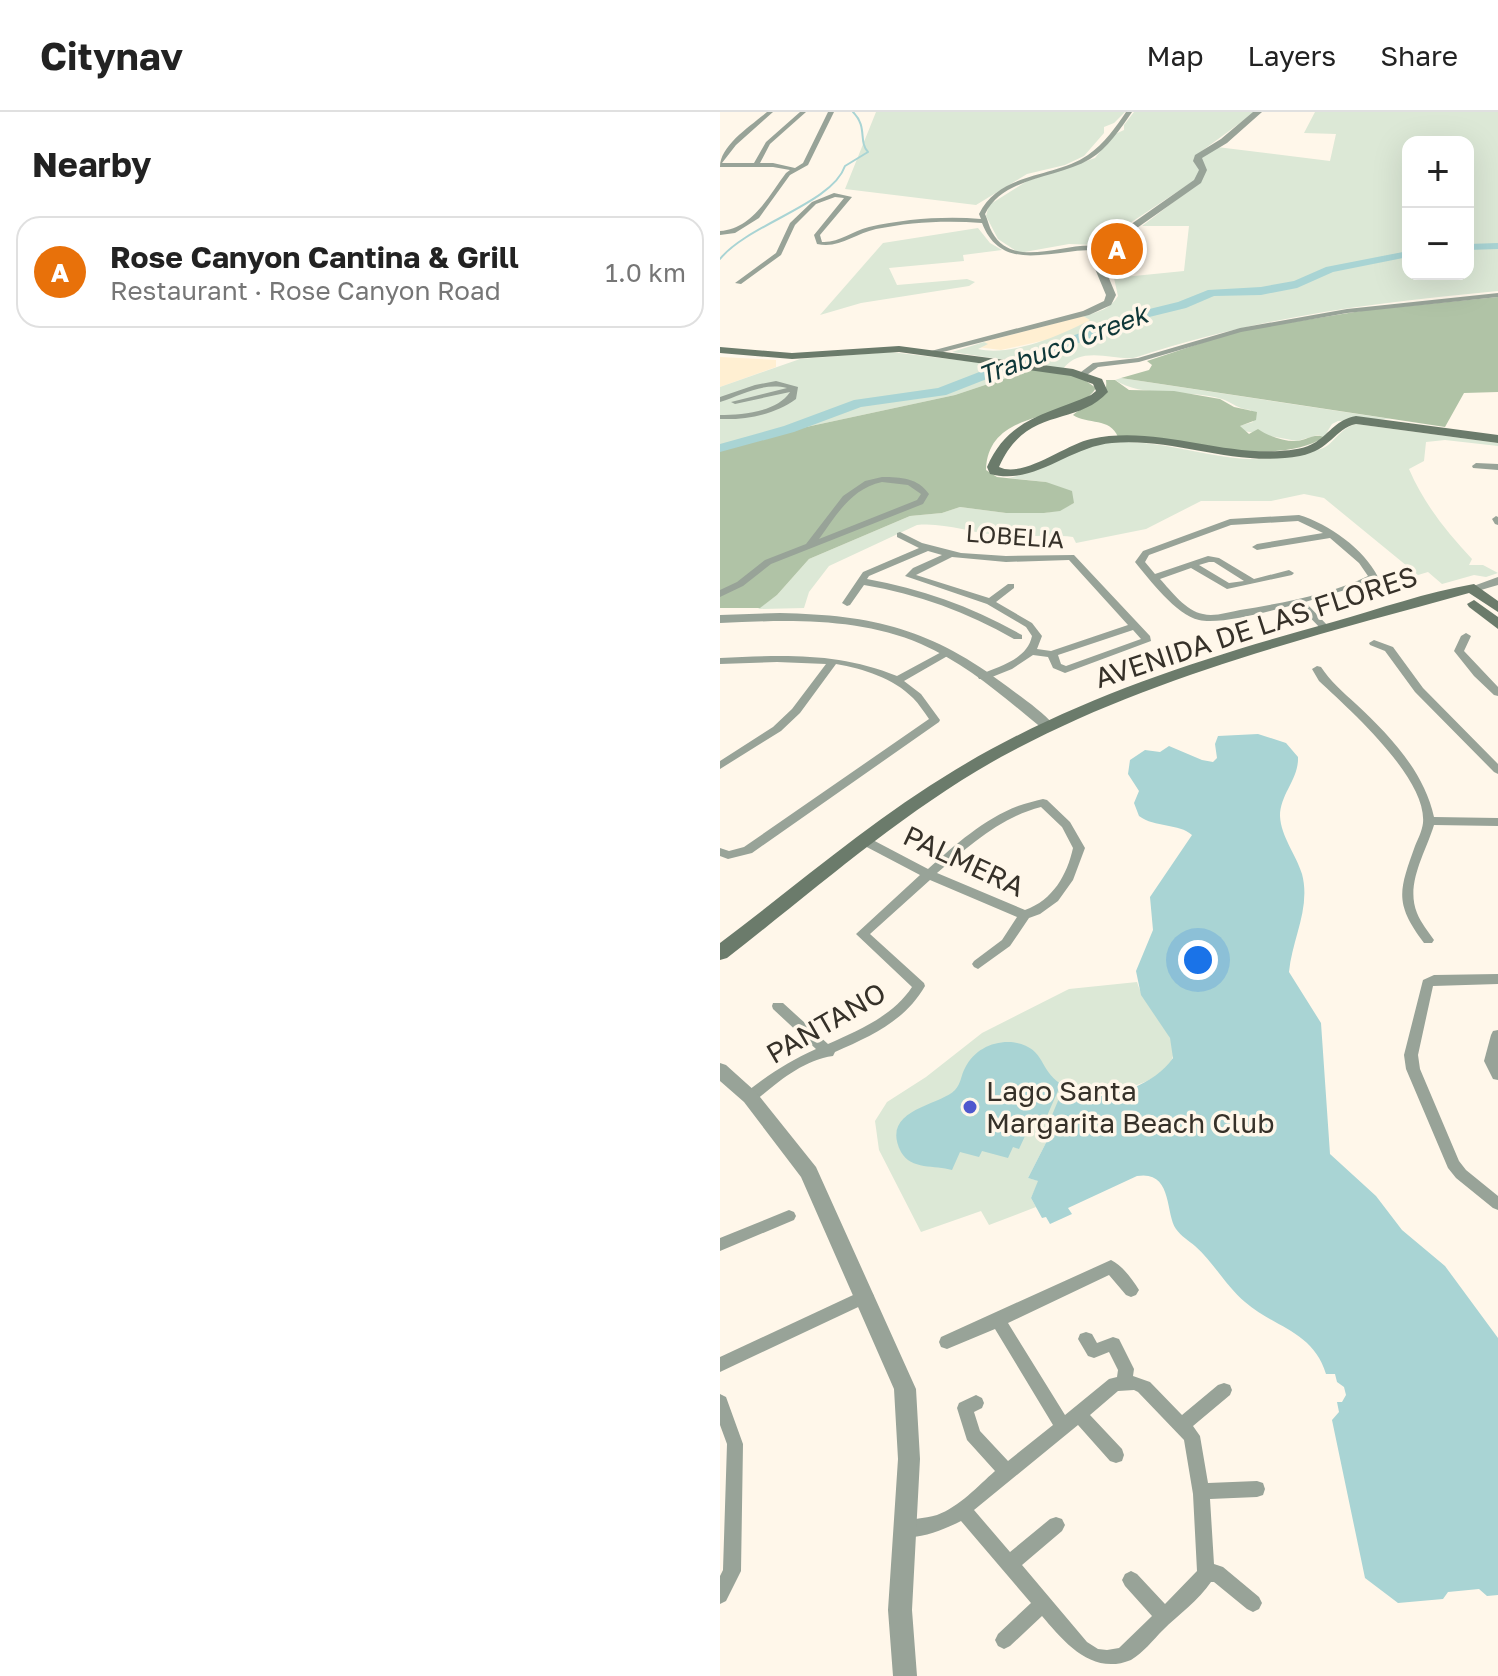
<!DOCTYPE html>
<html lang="en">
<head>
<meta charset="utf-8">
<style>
	body { margin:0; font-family:"Golos Text",sans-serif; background:#f2f2f2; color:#222 }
	.controls { position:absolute; right:24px; top:24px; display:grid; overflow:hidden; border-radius:16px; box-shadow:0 8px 32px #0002 }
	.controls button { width:72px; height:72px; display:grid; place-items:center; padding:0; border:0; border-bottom:2px solid #e0e0e0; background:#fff; color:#222; font:40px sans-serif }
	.you { position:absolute; left:478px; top:848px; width:28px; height:28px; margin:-20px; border:6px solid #fff; border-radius:50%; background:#1a73e8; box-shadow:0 0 0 12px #1a73e833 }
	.badge { display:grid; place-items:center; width:52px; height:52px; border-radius:50%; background:#4f58ce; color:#fff; font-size:26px; font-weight:700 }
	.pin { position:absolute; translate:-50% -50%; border:4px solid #fff; box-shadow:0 2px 8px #0006 }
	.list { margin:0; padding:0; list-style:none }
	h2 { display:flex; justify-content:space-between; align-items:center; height:104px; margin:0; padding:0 32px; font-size:34px }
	h2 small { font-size:26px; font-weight:400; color:#767676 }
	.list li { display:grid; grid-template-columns:52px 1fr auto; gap:24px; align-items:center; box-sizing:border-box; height:112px; margin:0 16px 16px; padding:0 16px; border:2px solid #e0e0e0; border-radius:24px }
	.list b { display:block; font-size:30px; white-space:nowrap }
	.list p { margin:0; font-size:26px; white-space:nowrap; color:#767676 }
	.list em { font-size:26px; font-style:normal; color:#767676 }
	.map { position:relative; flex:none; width:778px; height:1564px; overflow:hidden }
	header { display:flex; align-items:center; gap:48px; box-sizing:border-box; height:112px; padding:0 40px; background:#fff; border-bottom:2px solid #e0e0e0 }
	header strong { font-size:38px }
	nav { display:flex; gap:44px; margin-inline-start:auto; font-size:28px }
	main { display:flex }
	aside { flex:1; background:#fff }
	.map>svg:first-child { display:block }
</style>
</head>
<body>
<header>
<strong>Citynav</strong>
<nav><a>Map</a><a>Layers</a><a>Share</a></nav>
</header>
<main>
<aside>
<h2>Nearby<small></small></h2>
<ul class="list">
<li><span class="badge" style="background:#e8710a">A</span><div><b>Rose Canyon Cantina &amp; Grill</b><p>Restaurant · Rose Canyon Road</p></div><em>1.0 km</em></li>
</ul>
</aside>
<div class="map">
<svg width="778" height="1564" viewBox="0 0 778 1564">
	<rect width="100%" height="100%" fill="#fff7ea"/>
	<g fill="#ffefd2">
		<polygon points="363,204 371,208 348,221 326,228 281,238 257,235 267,232 264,230"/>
		<polygon points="0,245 56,248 56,255 0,275"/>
	</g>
	<g fill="#dce8d6" fill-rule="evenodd">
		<polygon points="156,0 405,0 394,11 384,15 384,21 364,44 345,53 307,62 256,93 125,77"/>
		<polygon points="414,0 535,0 475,44 474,50 480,58 475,68 377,133 349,132 299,141 278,127 266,104 269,93 307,69 375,46 393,23 404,18 404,13"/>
		<path d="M595,0H778V179C650,191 540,205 417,245C399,251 362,231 343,257L232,240L264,230L268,232L258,237C290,245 342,223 370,208L363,204C379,200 390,197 398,184L394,166L464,159L469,114H422L481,69L480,44L497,35L610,49L616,22L584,21ZM688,30H748V162H688Z"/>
		<polygon points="258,116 270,131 282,138 243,143 244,149 169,156 177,173 247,167 255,170 249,174 141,191 100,203 163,131"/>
		<polygon points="171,240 296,255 286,266 235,283 63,320 0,338 0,275 80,247"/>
		<path d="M401,266L671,307L618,309L612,312L604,325L598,323L577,329L524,319L519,314L533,310L531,298C518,297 513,291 502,287C469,277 421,286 395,268Z"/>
		<path d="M636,312L778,331V334L725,328L706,330L704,349L689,357C704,392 726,419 752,447L749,453H763L778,461L766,465L754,463L722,472L708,460L698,463L604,386L584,382L551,389H481L426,417L356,431L353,425C328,422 303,426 278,423C251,421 223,410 197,413L109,454L89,480L84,496L38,497L57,483L89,447L190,404L222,401L240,395L286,401H324L340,398L354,391L326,370L288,366C322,360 351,335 385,331C435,325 482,345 531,347C552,348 576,343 597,338C614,335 617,317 636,312Z"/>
		<path d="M417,870C424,895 448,911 453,935C461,974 366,988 340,985L328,1015L333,1017L308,1066L319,1069L311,1086L316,1095L269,1113L261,1099L201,1120L159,1038L155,1009L167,990L206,965L262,921L349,877Z"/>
	</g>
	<g fill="#b0c3a6">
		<polygon points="778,185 778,280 744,281 725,315 401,266 429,258 432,253 427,249 518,219 647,198"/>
		<path d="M296,255L359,264L376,276C354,312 268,293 266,358L277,365L326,370L352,379L354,391L340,399L324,401H286L240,395L222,401L190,404L89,447L57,483L40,496H0V338L63,320L235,283L286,266Z"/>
		<path d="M386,268H395L409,278L454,279L500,287L514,295L537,300L536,308L520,314L529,322L538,317C548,324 565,330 577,329C588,328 593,321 604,325C561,355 451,331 398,325C390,305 368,313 353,303C366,291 389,291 386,268Z"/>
	</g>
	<g fill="#a9d4d4">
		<path d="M538,622L566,631L578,645C579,667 560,682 560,704C561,725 576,742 582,762C591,796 572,827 569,860L601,911L610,1042L656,1084L682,1118L725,1154L778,1226V1483L767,1484L759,1477L728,1480L723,1487L678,1491L645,1466L612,1308L619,1300L617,1290H622L626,1283L624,1275L617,1270L615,1262H606C593,1219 555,1216 525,1190C506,1174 494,1151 475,1134C469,1129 461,1124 456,1117C445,1101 453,1058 417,1064L348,1096L352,1102L330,1112L326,1105L322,1106L311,1086L318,1069L308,1066L333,1017L327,1015L340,984C377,990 430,979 453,946L450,926L421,883L416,859L433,818L430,785L472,723C459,711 435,716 419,704L414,691L419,679L408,662L410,648L425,638L440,640L449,634L482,648L493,650L497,646L495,632L498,624Z"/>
		<path d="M291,930C327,935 317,957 341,972L323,1013L311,1011L299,1037L293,1035L288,1046L262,1039L259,1045L240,1040L232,1058C215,1053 191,1058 181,1040C159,997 220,994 235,978C241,972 241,963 245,956C254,938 272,929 291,930Z"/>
	</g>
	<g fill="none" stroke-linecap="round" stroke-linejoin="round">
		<path stroke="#a9d4d4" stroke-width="2" d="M0,147C28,112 112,92 125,54L148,40C138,29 148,15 133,0"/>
		<g fill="#a9d4d4" fill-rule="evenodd">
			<polygon points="778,131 778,137 748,138 748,132"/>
			<polygon points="688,139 688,145 613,160 577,176 541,183 494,184 466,196 417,208 226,283 141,295 74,320 0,340 0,332 64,314 134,288 218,276 409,202 458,190 488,178 541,175 574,169 606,155"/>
		</g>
		<g fill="#98a398" fill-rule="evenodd">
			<path d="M47,0H53L16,33L2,51H34L46,30L80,0H86L50,32L40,51H53L75,56L83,51L108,0H114L88,53L70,63L39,106L15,121L0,123V119C32,117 48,85 66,61L70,58L53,55H0C0,33 31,14 47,0Z"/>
			<path d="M406,0H412C401,16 387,37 370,47C337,67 284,64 265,102C268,108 269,115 272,120C295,162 353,124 386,136L385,137C373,138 360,138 348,140C312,144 278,152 262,111C227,108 190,110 156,117C134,122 119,137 97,132L94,123L124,86L115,85L96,92L75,113L61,143L21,172L15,171L56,141L70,111L92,90L114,81L132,85L100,123L102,130C119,131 132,119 149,115C185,107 224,104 261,107L259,102C280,59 333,67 368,43C384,32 396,15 406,0Z"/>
			<polygon points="778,181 778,185 627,201 521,220 419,250 378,255 364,265 357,263 373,251 418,246 520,216 627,197"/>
			<path d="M56,269L78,275L76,287C54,303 26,308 0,307V303C22,303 57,300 70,280L15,292L11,290L67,276C43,270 22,283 0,290V285L35,273Z"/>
			<polygon points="756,351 778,352 778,358 753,356 752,354"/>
			<path d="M162,365C181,365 198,366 209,382L203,392L51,452L23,474L0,485V478L17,470L45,448L86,432L123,384L145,369ZM162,370L188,373L201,382L197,388L99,427C117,402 131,377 162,370Z"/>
			<path d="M579,403C609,412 644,437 658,465L645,472L585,490L609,515V519H603L577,492C553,498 501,513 479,508C456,503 429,467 415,450L423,439L510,407ZM578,409L603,421L537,432L532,435L537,438L610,426L639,451L648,464C609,483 562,491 520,498C509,500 494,505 483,502C466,499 451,479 440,467L471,456L507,477L572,463L574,461L569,458L534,467L499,446L488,444L435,462L425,450L429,443L511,413ZM489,450H494L524,469L509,471L479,453Z"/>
			<polygon points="776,404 778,405 778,413 775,412 772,407"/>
			<path d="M180,420L202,431L241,441L286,444L354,443L430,524L431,529L345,561L333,556L328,545L313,543L292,557L267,567H259L258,565L259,563C279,554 307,548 312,524L306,515L267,492L185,464L193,456L222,443L208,439L149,464L147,467C202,477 253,495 302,523V527H294C247,500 198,482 144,473L130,493L127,494L122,491L143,460L199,436L177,425V421ZM232,445L286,450L349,448L408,513L331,539L317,537L322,524L312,511L276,490L294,476V472H288L269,486L196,463ZM413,518L421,527L346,554L341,552L338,543Z"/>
			<polygon points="746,521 751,524 744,539 778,575 778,584 774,583 754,564 734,539 741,524"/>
			<polygon points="654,528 673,535 703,576 778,652 778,662 774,660 695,580 665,539 650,533 649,531"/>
			<path d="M227,537L232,540L231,542L184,569L201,582L220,608L219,610L32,741L8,747L0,744V736L9,739L24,735L209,607C204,600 199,592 193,586C173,566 144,557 116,552L80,601L61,619L0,657V649L53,615L72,597L106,552L57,550L0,552V546C63,543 118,540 177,564Z"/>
			<path d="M597,554L601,555C610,569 623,580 636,592C669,623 704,659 714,705L778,706V714L714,713C706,740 685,772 697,801C701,811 708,819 714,828L712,831H704C674,791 679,779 695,734C698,727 702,719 703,711C707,666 630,598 599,569L592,557Z"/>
			<path d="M323,687L327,688L350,710L365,736L353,768L338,789L320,802L309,806L290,834L258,857L254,855L252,852L254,849L282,828L297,805L210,768L150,822L204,871L205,874C185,909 151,924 115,940L113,944C83,948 58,970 35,989L30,990L25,989L23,985L25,981C48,963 69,949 96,937L53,897L52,894L53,891H63L108,932C139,918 173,904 192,875L136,822L200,763L141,732L139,729L141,726H149L208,757C235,733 264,707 298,694C306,691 315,689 323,687ZM321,695L342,715L353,736C347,763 333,788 305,798L217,761C248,735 281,705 321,695Z"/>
			<polygon points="778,862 778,872 713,874 698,943 700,957 739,1049 746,1058 778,1084 778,1098 773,1096 736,1066 728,1056 686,957 684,943 703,868 714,863"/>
			<polygon points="778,918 778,968 773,967 764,949 771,923 773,919"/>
			<polygon points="69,1098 74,1100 76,1104 74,1108 0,1139 0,1126"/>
			<path d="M391,1148C402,1153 413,1168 419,1178L416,1183L411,1185L406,1183L389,1163L288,1211L345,1303L389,1267L397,1265L398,1258L389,1240L374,1246L368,1244L358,1227L360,1222L366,1220L372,1222L377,1231L393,1225L399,1227L414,1257L413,1264L430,1270L462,1303L498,1273L504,1271L510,1273L512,1278L510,1283L473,1314L480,1324L488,1371L537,1369L543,1371L545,1377L543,1383L537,1385L490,1387L494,1452L503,1455L539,1485L542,1491L539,1497L533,1500L527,1497L494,1470H491C479,1488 458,1503 443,1518C433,1528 423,1541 411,1548C372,1564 344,1530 322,1504L290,1534L284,1537L278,1534L275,1528L278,1522L311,1491L241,1409C225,1417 196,1430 178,1423L175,1417L178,1411C190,1406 204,1407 217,1403C239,1395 258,1374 275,1359L247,1328L237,1296L239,1291L256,1283L262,1286L264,1291L262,1296L254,1300L260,1319L288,1349L333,1313L275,1217L227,1237L221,1235L219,1230L221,1225ZM414,1278L418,1280L464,1328L473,1382L477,1459L445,1492L417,1462L411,1459L405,1462L402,1468L405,1474L432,1504L399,1536L387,1538L378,1537L367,1530L302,1453L342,1419L345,1413L342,1407L336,1405L330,1407L290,1440L254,1398L358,1313L390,1349L396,1351L402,1349L404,1343L402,1337L370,1303L398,1279Z"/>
			<polygon points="146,1177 151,1179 154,1184 151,1189 0,1260 0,1245"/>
			<polygon points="0,1282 6,1285 23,1332 21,1459 6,1489 0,1492 0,1464 3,1458 7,1332 0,1313"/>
		</g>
		<g fill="#98a398" fill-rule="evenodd">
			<polygon points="533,0 542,0 507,31 482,46 487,58 481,71 387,137 383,152 396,183 391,193 369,203 211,243 211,239 363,199 384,189 386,183 373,152 380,134 474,68 479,58 473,49 475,43 501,27"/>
			<polygon points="778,465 778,473 754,480 748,476"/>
			<path d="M60,501C154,503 212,517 288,575C304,587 322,599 335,614L328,618L323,617C285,586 247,552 201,532C138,505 67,508 0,511V503Z"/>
			<polygon points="0,951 6,953 36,980 96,1055 196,1277 200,1347 192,1498 197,1564 173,1564 168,1498 178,1347 174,1277 81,1065 24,990 0,969"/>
		</g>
		<g fill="#6b7b6b" fill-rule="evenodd">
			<path d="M179,234L353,257L382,267L388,280C355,316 306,293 279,355C303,367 346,332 371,327C433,313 497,343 560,339C572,338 585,337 596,330C611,320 616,308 636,304L778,323V331L636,312C614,317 611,338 580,344C514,356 455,325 392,331C348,335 315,374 270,362L267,355C288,306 326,303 371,283L376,279L373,272L351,264L179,240L72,247L0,241V235L72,241Z"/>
			<path d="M754,472L778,489V500L749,481C590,525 427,565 281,645C182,700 96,777 7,846L0,848V831C77,773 152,708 235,658C352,587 482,546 613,510C659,497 707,480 754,472Z"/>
			<polygon points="754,488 778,505 778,517 749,495 747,492"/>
		</g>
	</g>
	<circle fill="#4f58ce" stroke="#fff7ea" stroke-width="3" cx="250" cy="995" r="8"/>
	<g text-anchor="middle" stroke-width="7" stroke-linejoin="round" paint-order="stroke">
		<g font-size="24" fill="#363129" stroke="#fff7ea">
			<text transform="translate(295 425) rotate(4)" y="8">LOBELIA</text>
		</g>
		<g font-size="26" font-style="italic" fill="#0e3738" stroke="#fff7ea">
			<text transform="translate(343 233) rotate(-21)" y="9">Trabuco Creek</text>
		</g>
		<g font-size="28" fill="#363129" stroke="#fff7ea">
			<text transform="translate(536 515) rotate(-18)" y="10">AVENIDA DE LAS FLORES</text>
			<text transform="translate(244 749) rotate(25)" y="10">PALMERA</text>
			<text transform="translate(106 911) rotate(-30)" y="10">PANTANO</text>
		</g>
		<g font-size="28" fill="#363129" stroke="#fff7ea" text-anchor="start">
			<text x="266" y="989">Lago Santa<tspan x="266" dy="32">Margarita Beach Club</tspan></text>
		</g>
	</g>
</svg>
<div class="controls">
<button>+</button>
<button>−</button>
</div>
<div class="you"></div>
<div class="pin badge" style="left:397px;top:137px;background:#e8710a">A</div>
</div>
</main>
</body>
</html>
